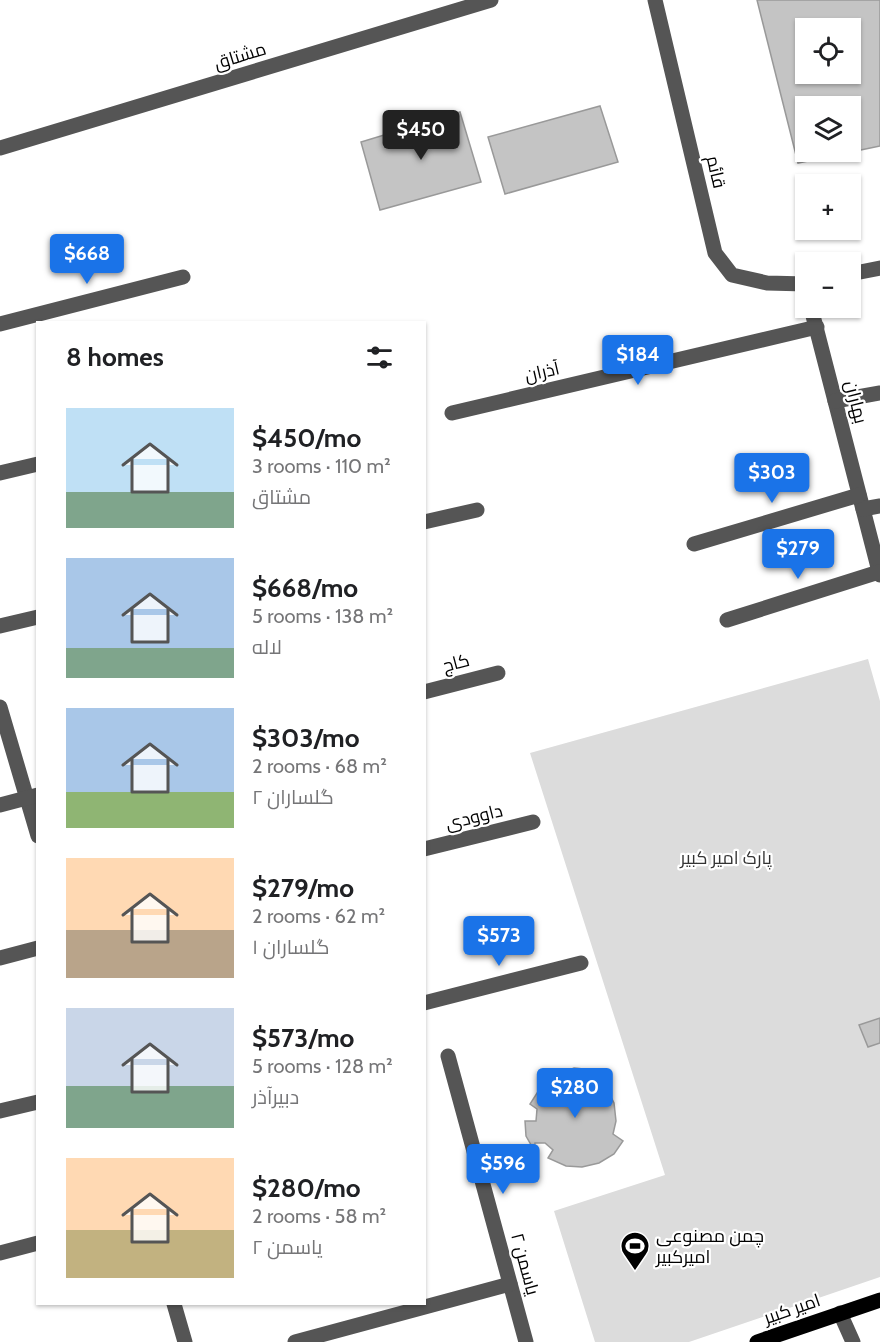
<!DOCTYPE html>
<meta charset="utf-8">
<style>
body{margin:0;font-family:Cabin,Cairo,sans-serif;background:#f2f2f2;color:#202124;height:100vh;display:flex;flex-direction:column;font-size:22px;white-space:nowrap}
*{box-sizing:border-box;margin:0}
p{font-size:20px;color:#757577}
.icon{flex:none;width:33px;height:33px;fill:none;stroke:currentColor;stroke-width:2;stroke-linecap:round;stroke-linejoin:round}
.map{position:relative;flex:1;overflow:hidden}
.drawer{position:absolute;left:36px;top:321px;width:390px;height:984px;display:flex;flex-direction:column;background:#fff;border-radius:0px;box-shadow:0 2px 4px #0004}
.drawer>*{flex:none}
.controls{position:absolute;left:795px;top:18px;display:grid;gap:12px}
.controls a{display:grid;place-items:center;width:66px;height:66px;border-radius:0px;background:#fff;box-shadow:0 2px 4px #0004;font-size:30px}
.price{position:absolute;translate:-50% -51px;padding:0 14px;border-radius:6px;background:#1a73e8;color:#fff;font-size:20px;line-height:39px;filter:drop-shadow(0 2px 3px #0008)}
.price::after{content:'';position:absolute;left:50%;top:36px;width:18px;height:14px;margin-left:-9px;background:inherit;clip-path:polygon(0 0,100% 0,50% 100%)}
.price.on{background:#222;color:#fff}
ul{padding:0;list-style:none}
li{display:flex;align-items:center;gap:18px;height:150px;padding:0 30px}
li span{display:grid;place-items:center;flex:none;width:168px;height:120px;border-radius:0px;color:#555}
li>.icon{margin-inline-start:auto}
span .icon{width:72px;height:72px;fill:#fffc;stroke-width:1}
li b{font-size:26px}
h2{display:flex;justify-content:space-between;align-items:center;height:72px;padding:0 30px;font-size:26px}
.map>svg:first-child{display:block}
</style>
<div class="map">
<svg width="880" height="1342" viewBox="0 0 880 1342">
<rect width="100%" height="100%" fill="#fff"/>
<!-- green -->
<polygon fill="#dcdcdc" points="868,659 880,701 880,1277 689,1342 595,1342 554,1211 665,1175 530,753"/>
<!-- building -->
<g fill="#c4c4c4" stroke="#999" stroke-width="1.5" fill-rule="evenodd">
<path d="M757 0H880V146L798 163ZM806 28H850V74H806ZM806 106H850V152H806Z"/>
<polygon points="600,106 618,162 505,194 488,137"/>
<polygon points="460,112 481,182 380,210 361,142"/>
<polygon points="880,1018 880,1043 868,1047 859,1025"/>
<polygon points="574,1068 593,1070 602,1075 597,1086 610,1095 614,1103 616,1121 613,1134 623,1141 614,1154 599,1163 582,1167 566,1166 548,1158 553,1150 545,1143 535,1143 534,1150 526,1136 525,1121 536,1121 537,1109 530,1104 546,1079"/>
</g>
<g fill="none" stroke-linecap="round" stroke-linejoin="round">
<!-- minor -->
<g stroke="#555" stroke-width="15">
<polyline points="655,0 715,253 732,275 767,283 806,284"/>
<polyline points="0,148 491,0"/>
<polyline points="850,274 880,268"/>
<polyline points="811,308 880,575"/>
<polyline points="0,324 183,277"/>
<polyline points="835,401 880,393"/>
<polyline points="452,413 817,327"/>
<polyline points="0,473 38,464"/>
<polyline points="863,509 880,506"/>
<polyline points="424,522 477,510"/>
<polyline points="694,544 859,495"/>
<polyline points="727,620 879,572"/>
<polyline points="0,626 38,617"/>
<polyline points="424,692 498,673"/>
<polyline points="0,707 38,836"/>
<polyline points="0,805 38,795"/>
<polyline points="424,849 533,822"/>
<polyline points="0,958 38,948"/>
<polyline points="424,1003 581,963"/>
<polyline points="448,1056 526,1342"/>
<polyline points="0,1111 38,1102"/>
<polyline points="0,1253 38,1243"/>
<polyline points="174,1304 185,1342"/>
<polyline points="840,1313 853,1342"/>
<polyline points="295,1342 510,1284"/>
</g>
<!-- major -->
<polyline stroke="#000" stroke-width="15" points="757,1342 880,1300"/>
</g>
<!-- icons -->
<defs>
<g id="stadium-pin" transform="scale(1.5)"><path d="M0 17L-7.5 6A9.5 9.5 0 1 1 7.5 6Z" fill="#000" stroke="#fff"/><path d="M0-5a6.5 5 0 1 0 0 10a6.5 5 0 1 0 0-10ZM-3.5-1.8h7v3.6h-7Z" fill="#fff"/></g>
</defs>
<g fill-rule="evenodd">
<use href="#stadium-pin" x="635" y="1246"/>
</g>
<g text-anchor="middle" stroke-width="4.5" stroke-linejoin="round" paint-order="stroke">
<!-- street labels -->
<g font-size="18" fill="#000" stroke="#fff">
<text transform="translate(240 56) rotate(-17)" y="6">مشتاق</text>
<text transform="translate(716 172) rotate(77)" y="6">قائم</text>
<text transform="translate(542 372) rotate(-13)" y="6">آذران</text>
<text transform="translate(856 402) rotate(76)" y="6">بهاران</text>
<text transform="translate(456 663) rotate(-15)" y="6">کاج</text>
<text transform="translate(474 817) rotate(-14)" y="6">داوودی</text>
<text transform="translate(525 1264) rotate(75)" y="6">یاسمن ۲</text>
<text transform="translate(792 1309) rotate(-19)" y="6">امیر کبیر</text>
</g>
<!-- park labels -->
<g font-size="18" fill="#333" stroke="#fff">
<text x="726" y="864">پارک امیر کبیر</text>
</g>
<!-- poi labels -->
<g font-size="18" fill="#000" stroke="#fff" text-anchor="start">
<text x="656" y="1242">چمن مصنوعی<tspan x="656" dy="21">امیرکبیر</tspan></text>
</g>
</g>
</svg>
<div class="controls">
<a><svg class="icon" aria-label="locate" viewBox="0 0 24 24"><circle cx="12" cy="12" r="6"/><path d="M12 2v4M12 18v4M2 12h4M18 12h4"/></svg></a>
<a><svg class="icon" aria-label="layers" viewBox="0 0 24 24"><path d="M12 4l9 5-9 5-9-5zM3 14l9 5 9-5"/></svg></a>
<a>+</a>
<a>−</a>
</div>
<b class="price on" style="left:421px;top:161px">$450</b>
<b class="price" style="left:87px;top:285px">$668</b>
<b class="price" style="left:638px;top:386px">$184</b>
<b class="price" style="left:772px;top:504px">$303</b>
<b class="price" style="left:798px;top:580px">$279</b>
<b class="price" style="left:499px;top:967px">$573</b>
<b class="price" style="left:575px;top:1119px">$280</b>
<b class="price" style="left:503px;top:1195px">$596</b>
<section class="drawer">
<h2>8 homes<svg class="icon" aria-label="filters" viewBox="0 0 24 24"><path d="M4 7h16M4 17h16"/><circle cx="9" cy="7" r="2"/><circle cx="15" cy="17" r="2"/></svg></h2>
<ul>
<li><span style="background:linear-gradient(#bfe0f5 70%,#7fa58c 0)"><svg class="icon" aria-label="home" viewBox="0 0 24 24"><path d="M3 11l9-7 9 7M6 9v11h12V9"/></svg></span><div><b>$450/mo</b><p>3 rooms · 110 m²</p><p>مشتاق</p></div></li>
<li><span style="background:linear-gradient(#a9c7e8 75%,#7fa58c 0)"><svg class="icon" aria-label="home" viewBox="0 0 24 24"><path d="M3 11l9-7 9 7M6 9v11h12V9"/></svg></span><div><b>$668/mo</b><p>5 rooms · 138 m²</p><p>لاله</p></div></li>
<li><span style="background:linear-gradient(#a9c7e8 70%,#8fb573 0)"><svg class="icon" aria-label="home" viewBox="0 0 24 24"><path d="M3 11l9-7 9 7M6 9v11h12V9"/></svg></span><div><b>$303/mo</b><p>2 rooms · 68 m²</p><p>گلساران ۲</p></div></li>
<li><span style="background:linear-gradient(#ffd9b3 60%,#b9a48a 0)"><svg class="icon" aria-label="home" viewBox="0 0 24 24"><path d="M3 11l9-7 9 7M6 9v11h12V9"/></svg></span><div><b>$279/mo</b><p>2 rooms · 62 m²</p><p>گلساران ۱</p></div></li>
<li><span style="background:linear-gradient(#c9d6e8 65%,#7fa58c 0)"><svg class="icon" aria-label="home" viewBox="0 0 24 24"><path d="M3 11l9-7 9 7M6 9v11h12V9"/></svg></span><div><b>$573/mo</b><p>5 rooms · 128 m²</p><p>دبیرآذر</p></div></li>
<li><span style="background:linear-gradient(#ffd9b3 60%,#c2b280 0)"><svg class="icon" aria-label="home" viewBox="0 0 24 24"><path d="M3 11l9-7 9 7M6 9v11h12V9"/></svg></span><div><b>$280/mo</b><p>2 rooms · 58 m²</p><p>یاسمن ۲</p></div></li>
</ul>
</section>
</div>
